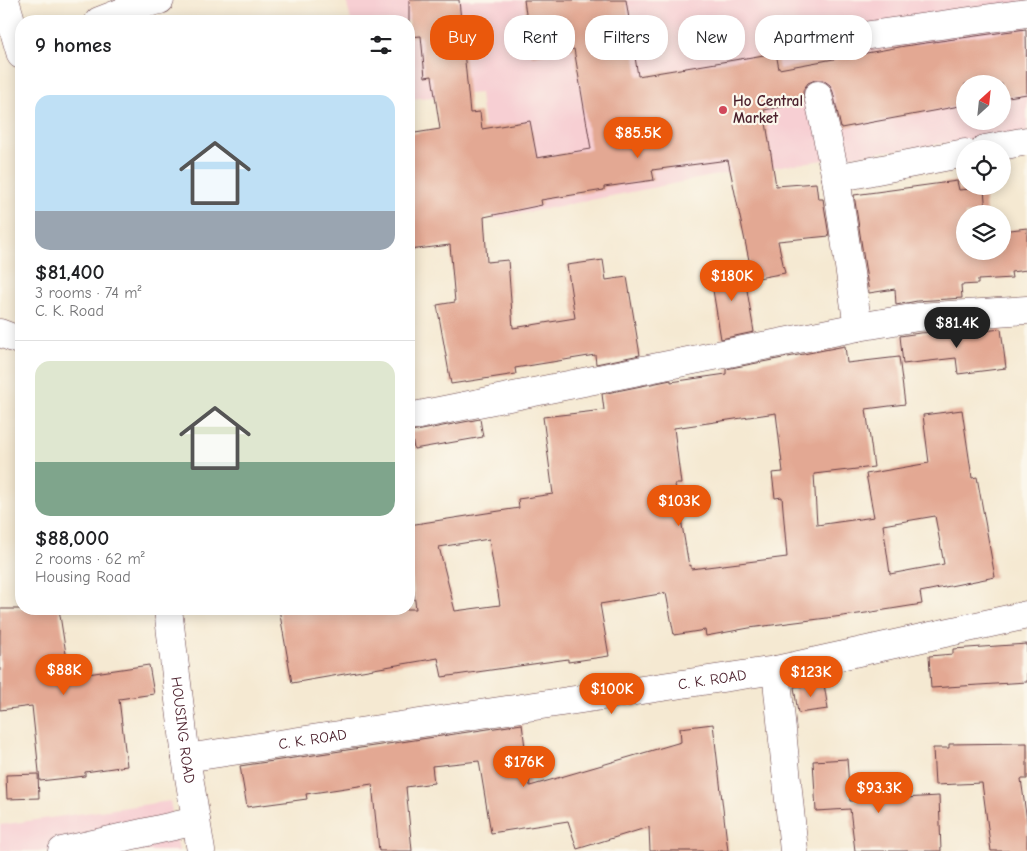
<!DOCTYPE html>
<meta charset="utf-8">
<style>
body{margin:0;font-family:"Comic Neue",sans-serif;background:#f6f6f6;color:#202124;height:100vh;display:flex;flex-direction:column;font-size:19px;white-space:nowrap}
*{box-sizing:border-box;margin:0}
p{font-size:16px;color:#757577}
.icon{flex:none;width:28px;height:28px;fill:none;stroke:currentColor;stroke-width:2;stroke-linecap:round;stroke-linejoin:round}
.map{position:relative;flex:1;overflow:hidden}
.details{position:absolute;left:15px;top:15px;width:400px;height:600px;display:flex;flex-direction:column;background:#fff;border-radius:20px;box-shadow:0 2px 12px #0003}
.details>*{flex:none}
.banner{position:absolute;left:430px;top:15px;width:475px;height:45px;display:flex;gap:10px}
.needle{width:32px;rotate:27deg}
.fabs{position:absolute;left:956px;top:75px;display:grid;gap:10px}
.fabs a{display:grid;place-items:center;width:55px;height:55px;border-radius:50%;background:#fff;box-shadow:0 2px 12px #0003;font-size:25px}
.price{position:absolute;translate:-50% -42px;padding:0 11px;border-radius:18px;background:#ea580c;color:#fff;font-size:16px;line-height:32px;filter:drop-shadow(0 1px 2px #0008)}
.price::after{content:'';position:absolute;left:50%;top:30px;width:15px;height:11px;margin-left:-8px;background:inherit;clip-path:polygon(0 0,100% 0,50% 100%)}
.price.current{background:#222;color:#fff}
ul{padding:0;list-style:none}
li{display:grid;align-content:center;gap:10px;height:265px;padding:0 20px}
li+li{border-top:1px solid #e0e0e0}
li span{display:grid;place-items:center;height:155px;border-radius:15px;color:#555}
li>.icon{margin-inline-start:auto}
span .icon{width:90px;height:90px;fill:#fffc;stroke-width:1}
li b{font-size:21px}
h2{display:flex;justify-content:space-between;align-items:center;height:60px;padding:0 20px;font-size:21px}
.pill{padding:0 18px;border-radius:20px;background:#fff;box-shadow:0 2px 12px #0003;font-size:18px;line-height:45px}
.pill.current{background:#ea580c;color:#fff}
.map>svg:first-child{display:block}
</style>
<div class="map">
<svg width="1027" height="851" viewBox="0 0 1027 851">
<rect width="100%" height="100%" fill="#fbf7ec"/>
<filter id="ink" filterUnits="userSpaceOnUse"><feTurbulence type="fractalNoise" baseFrequency=".02" numOctaves="2"/><feDisplacementMap in="SourceGraphic" scale="10" xChannelSelector="R" yChannelSelector="G"/><feConvolveMatrix kernelMatrix="1 2 1 2 8 2 1 2 1" color-interpolation-filters="sRGB"/></filter>
<filter id="wash" filterUnits="userSpaceOnUse"><feTurbulence type="fractalNoise" baseFrequency=".0096" numOctaves="4" result="noise"/><feDisplacementMap in="SourceGraphic" scale="20" xChannelSelector="R" yChannelSelector="G"/><feGaussianBlur stdDeviation="1.12" result="paint"/><feColorMatrix in="noise" values="0 0 0 0 0 0 0 0 0 0 0 0 0 0 0 0 0 1.4 0 .05"/><feComposite in="paint" operator="in"/></filter>
<g filter="url(#wash)">
<rect width="100%" height="100%" fill="#f5e9d2"/>
<!-- built -->
<g fill="#f7cfd3" fill-rule="evenodd">
<path d="M346 0H1027V132L723 174 494 219 480 93 409 99V21H351ZM965 84H1002V121H965Z"/>
<polygon points="170,801 179,851 0,851 0,825"/>
</g>
<g id="blocks">
<!-- building -->
<g fill="#e3a893" fill-rule="evenodd">
<polygon points="409,0 459,0 470,113 480,112 482,129 530,121 537,158 591,149 574,49 532,56 524,0 626,0 638,76 776,53 779,69 905,46 1026,29 1027,94 1002,98 1002,84 965,84 965,105 841,128 833,92 830,85 823,80 815,80 808,83 803,90 804,103 764,110 776,186 816,183 818,199 823,199 829,236 778,241 785,273 753,279 728,160 652,170 654,180 604,187 604,190 541,200 542,205 484,217 487,262 508,260 513,328 575,318 567,265 603,260 606,280 627,277 640,355 596,364 595,355 515,368 516,374 451,384 437,305 455,302 450,245 409,250 409,134 440,129 432,76 425,77 421,36 409,37"/>
<polygon points="957,181 959,190 984,188 986,214 965,214 965,251 1002,251 1002,231 1027,228 1027,270 1011,272 1012,278 978,280 978,284 961,285 962,298 917,301 896,305 895,289 869,293 854,195"/>
<polygon points="743,266 754,332 721,339 710,272"/>
<polygon points="1001,329 1006,368 958,374 956,358 903,364 900,336 920,333 966,330 966,333"/>
<path d="M845 346 847 363 899 357 905 404 866 409 874 467 814 474 817 525 874 517 866 474 929 463 923 415 962 410 972 478 977 477 995 577 920 592 922 604 866 613 749 628 706 636 705 630 674 635 666 593 600 604 609 656 568 662V659L442 677 438 658 292 683 279 609H416L409 556V525L519 508 518 499 553 494 543 417 604 410 602 394 671 380V382L726 374V369ZM776 413 783 472 772 473 775 498 782 497 787 557 691 569V565L689 566 675 484H681L674 428ZM935 516 944 564 890 574 883 525ZM489 539 500 605 455 611 439 547Z"/>
<polygon points="480,419 483,437 414,449 411,432"/>
<polygon points="0,609 59,609 69,673 81,672 81,675 149,665 154,694 119,699 127,766 85,772 85,776 40,781 32,706 0,710"/>
<polygon points="1027,644 1027,682 931,688 929,656 953,654 953,649"/>
<polygon points="824,684 828,709 798,713 794,687"/>
<polygon points="522,724 530,786 681,742 680,728 713,724 728,851 650,851 649,827 577,849 568,821 491,833 479,761 432,766 434,783 406,787 412,851 379,851 372,784 306,794 307,799 247,807 240,766"/>
<polygon points="1027,743 1027,779 1021,779 1027,821 1027,851 991,851 982,783 935,785 933,748 949,748 949,744"/>
<polygon points="847,759 850,801 939,796 941,851 855,851 850,809 816,811 813,761"/>
<polygon points="38,774 39,798 7,799 6,775"/>
</g>
</g>
</g>
<g filter="url(#ink)">
<use href="#blocks" fill-opacity="0" stroke="#643d44" stroke-width="1"/>
<g fill="none" stroke-linecap="round" stroke-linejoin="round">
<!-- minor casing -->
<g stroke="#643d44" stroke-width="29">
<g id="minor">
<polyline points="5,0 21,55"/>
<polyline points="99,21 143,4 160,0"/>
<polyline points="827,41 1027,13"/>
<polyline points="818,95 836,178 858,327 918,317 1027,310"/>
<polyline points="985,149 1027,141"/>
<polyline points="836,178 965,153"/>
<polyline points="0,333 21,341"/>
<polyline points="409,417 858,327"/>
<path id="s1" d="M168 609 186 758 201 851"/>
<polyline points="776,670 794,851"/>
<path id="s2" d="M186 758 776 670 1027 615"/>
<polyline points="62,851 196,821"/>
</g>
</g>
<!-- minor -->
<use href="#minor" stroke="#fff" stroke-width="28"/>
</g>
</g>
<!-- markers -->
<circle fill="#d1495b" stroke="#fbf7ec" stroke-width="2" cx="723" cy="110" r="5"/>
<g text-anchor="middle" stroke-width="4.5" stroke-linejoin="round" paint-order="stroke">
<!-- poi labels -->
<g font-size="15" font-weight="bold" fill="#4a1f2b" stroke="#fbf7ec" text-anchor="start">
<text x="733" y="106">Ho Central<tspan x="733" dy="17">Market</tspan></text>
</g>
<!-- street labels -->
<g font-size="15" fill="#4a1f2b" stroke="#fbf7ec">
<text dy="5" stroke="none"><textPath href="#s2" startOffset="532">C. K. ROAD</textPath></text>
<text dy="5" stroke="none"><textPath href="#s1" startOffset="122">HOUSING ROAD</textPath></text>
<text dy="5" stroke="none"><textPath href="#s2" startOffset="128">C. K. ROAD</textPath></text>
</g>
</g>
</svg>
<div class="fabs">
<a><svg class="needle" viewBox="-14 -14 28 28"><path d="M0-13l5 13h-10z" fill="#e53935"/><path d="M0 13l5-13h-10z" fill="#757577"/></svg></a>
<a><svg class="icon" aria-label="locate" viewBox="0 0 24 24"><circle cx="12" cy="12" r="6"/><path d="M12 2v4M12 18v4M2 12h4M18 12h4"/></svg></a>
<a><svg class="icon" aria-label="layers" viewBox="0 0 24 24"><path d="M12 4l9 5-9 5-9-5zM3 14l9 5 9-5"/></svg></a>
</div>
<b class="price" style="left:638px;top:159px">$85.5K</b>
<b class="price" style="left:732px;top:302px">$180K</b>
<b class="price current" style="left:957px;top:349px">$81.4K</b>
<b class="price" style="left:679px;top:527px">$103K</b>
<b class="price" style="left:64px;top:696px">$88K</b>
<b class="price" style="left:811px;top:698px">$123K</b>
<b class="price" style="left:612px;top:715px">$100K</b>
<b class="price" style="left:524px;top:788px">$176K</b>
<b class="price" style="left:879px;top:814px">$93.3K</b>
<div class="banner">
<a class="pill current">Buy</a>
<a class="pill">Rent</a>
<a class="pill">Filters</a>
<a class="pill">New</a>
<a class="pill">Apartment</a>
</div>
<section class="details">
<h2>9 homes<svg class="icon" aria-label="filters" viewBox="0 0 24 24"><path d="M4 7h16M4 17h16"/><circle cx="9" cy="7" r="2"/><circle cx="15" cy="17" r="2"/></svg></h2>
<ul>
<li><span style="background:linear-gradient(#bfe0f5 75%,#9aa5b1 0)"><svg class="icon" aria-label="home" viewBox="0 0 24 24"><path d="M3 11l9-7 9 7M6 9v11h12V9"/></svg></span><div><b>$81,400</b><p>3 rooms · 74 m²</p><p>C. K. Road</p></div></li>
<li><span style="background:linear-gradient(#dfe7d0 65%,#7fa58c 0)"><svg class="icon" aria-label="home" viewBox="0 0 24 24"><path d="M3 11l9-7 9 7M6 9v11h12V9"/></svg></span><div><b>$88,000</b><p>2 rooms · 62 m²</p><p>Housing Road</p></div></li>
</ul>
</section>
</div>
